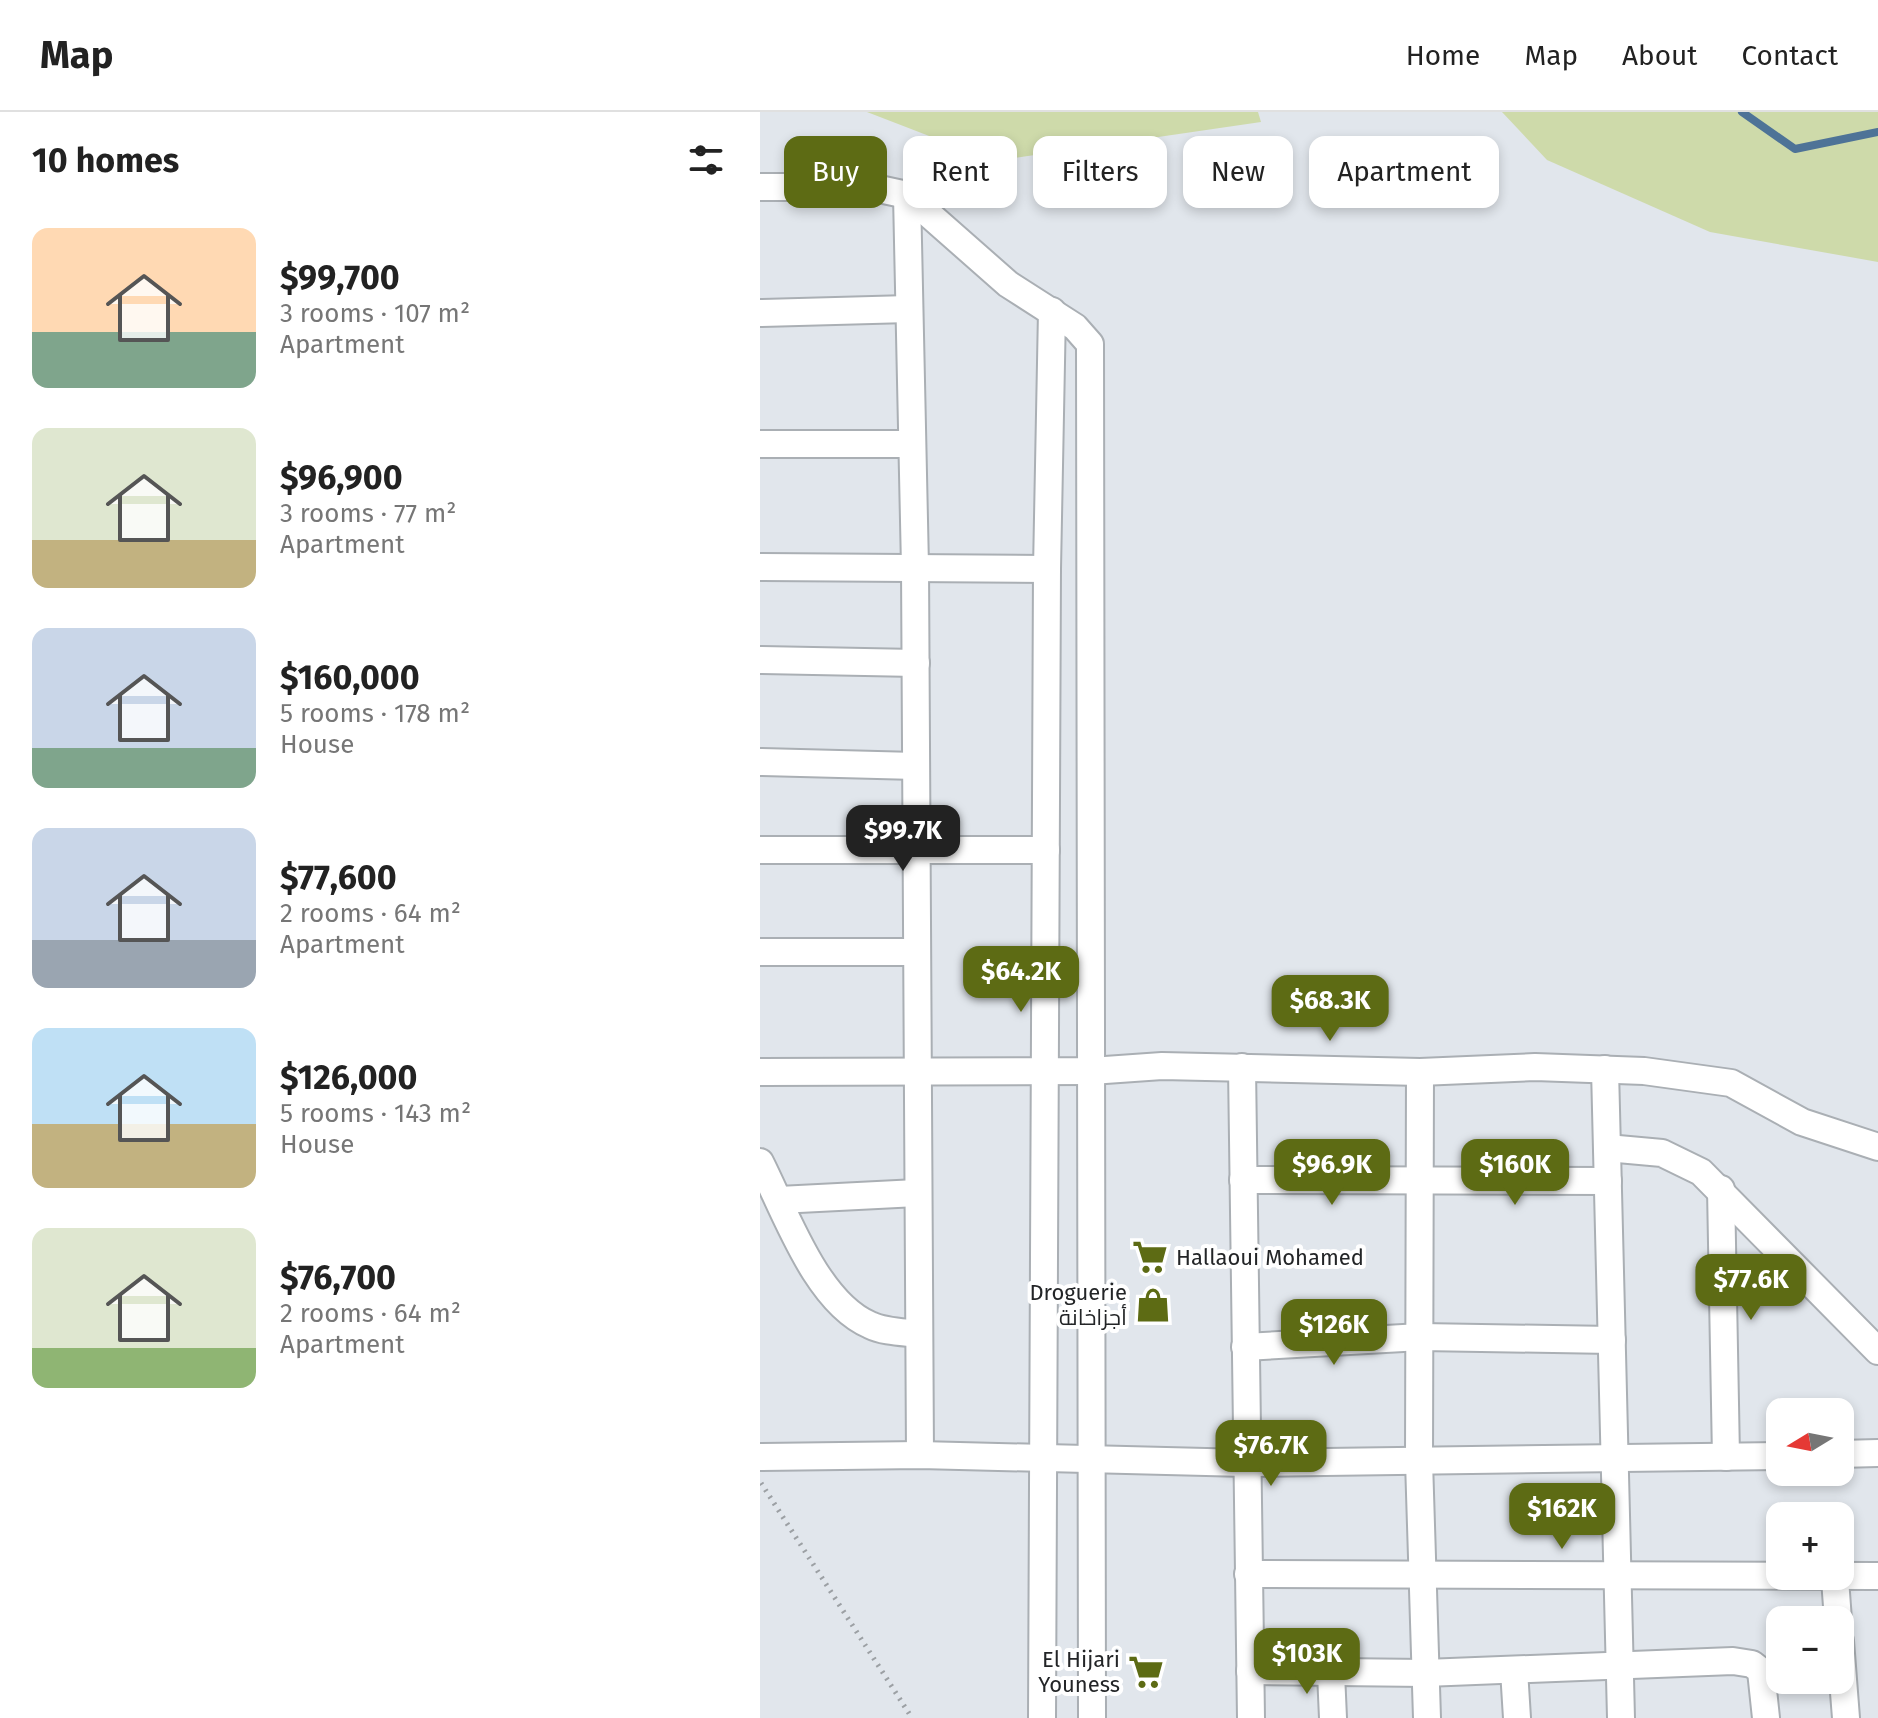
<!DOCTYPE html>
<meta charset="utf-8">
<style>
body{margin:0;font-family:"Fira Sans",Cairo,sans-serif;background:#f6f6f6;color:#222;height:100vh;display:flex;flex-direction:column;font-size:30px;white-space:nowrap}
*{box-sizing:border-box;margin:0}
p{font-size:26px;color:#767676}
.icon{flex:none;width:44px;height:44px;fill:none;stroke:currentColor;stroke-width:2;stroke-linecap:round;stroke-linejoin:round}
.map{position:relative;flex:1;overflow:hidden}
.panel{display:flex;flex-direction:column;background:#fff;width:760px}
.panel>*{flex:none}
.top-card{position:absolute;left:24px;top:24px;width:760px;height:72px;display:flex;gap:16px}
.needle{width:52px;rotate:260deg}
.fabs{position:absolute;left:1006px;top:1286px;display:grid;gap:16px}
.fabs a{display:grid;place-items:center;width:88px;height:88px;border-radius:16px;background:#fff;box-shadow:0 4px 12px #0003;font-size:40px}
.price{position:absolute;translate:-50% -68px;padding:0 18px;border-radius:16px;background:#5d6b14;color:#fff;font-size:26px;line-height:52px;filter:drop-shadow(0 2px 4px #0008)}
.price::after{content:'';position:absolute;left:50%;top:48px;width:24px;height:18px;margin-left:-12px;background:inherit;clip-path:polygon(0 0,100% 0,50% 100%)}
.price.current{background:#222;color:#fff}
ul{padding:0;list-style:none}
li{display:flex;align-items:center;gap:24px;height:200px;padding:0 32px}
li span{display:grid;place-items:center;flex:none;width:224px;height:160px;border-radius:16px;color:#555}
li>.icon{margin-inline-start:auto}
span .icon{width:96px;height:96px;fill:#fffc;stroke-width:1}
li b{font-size:34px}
h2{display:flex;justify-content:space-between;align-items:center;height:96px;padding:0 32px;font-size:34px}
.chip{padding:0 28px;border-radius:16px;background:#fff;box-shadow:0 4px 12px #0003;font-size:28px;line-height:72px}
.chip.current{background:#5d6b14;color:#fff}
header{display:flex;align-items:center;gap:48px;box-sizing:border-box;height:112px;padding:0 40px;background:#fff;border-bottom:2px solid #e0e0e0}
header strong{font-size:38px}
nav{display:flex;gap:44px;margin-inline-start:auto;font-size:28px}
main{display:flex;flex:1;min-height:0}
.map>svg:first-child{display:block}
</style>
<header>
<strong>Map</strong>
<nav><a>Home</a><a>Map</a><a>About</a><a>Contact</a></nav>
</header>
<main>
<section class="panel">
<h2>10 homes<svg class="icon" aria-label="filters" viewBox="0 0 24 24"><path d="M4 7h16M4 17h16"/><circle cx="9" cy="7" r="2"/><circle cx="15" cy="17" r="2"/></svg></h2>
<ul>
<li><span style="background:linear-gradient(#ffd9b3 65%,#7fa58c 0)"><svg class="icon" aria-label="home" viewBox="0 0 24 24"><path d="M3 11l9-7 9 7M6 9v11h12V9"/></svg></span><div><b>$99,700</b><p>3 rooms · 107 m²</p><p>Apartment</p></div></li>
<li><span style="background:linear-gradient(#dfe7d0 70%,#c2b280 0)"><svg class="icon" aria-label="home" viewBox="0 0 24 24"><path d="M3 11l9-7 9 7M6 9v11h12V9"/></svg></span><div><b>$96,900</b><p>3 rooms · 77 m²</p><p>Apartment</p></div></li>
<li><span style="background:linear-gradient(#c9d6e8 75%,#7fa58c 0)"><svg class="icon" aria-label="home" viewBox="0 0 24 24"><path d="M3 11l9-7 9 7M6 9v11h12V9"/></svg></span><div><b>$160,000</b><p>5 rooms · 178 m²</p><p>House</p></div></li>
<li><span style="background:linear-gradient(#c9d6e8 70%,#9aa5b1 0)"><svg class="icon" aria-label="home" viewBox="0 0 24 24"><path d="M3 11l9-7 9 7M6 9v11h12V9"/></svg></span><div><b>$77,600</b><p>2 rooms · 64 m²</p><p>Apartment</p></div></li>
<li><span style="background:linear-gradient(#bfe0f5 60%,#c2b280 0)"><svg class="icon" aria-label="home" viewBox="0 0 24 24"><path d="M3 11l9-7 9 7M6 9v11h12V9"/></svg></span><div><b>$126,000</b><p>5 rooms · 143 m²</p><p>House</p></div></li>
<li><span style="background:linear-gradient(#dfe7d0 75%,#8fb573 0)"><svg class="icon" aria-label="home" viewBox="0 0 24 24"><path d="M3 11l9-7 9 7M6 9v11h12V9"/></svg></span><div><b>$76,700</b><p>2 rooms · 64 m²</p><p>Apartment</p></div></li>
</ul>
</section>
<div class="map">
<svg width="1118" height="1606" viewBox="0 0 1118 1606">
<rect width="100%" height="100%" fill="#e1e6ec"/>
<!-- green -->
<g fill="#cedaaa">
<polygon points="107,0 498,0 501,10 234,49"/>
<polygon points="742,0 1118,0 1118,150 950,120 787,48"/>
</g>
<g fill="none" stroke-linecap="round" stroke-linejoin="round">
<!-- stream -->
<polyline stroke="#4e7397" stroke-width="8" points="982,0 1035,37 1118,20"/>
<!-- minor casing -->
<g stroke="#aaafb4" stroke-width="30">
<g id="minor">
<polyline points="0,75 110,75 147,83 248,172 315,215 330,232 332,1606"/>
<polyline points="147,83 155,455 160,1343"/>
<polyline points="0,201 149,197"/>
<polyline points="0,332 151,332"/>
<polyline points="0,455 287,457"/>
<polyline points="0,548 156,551"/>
<polyline points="0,650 156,654"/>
<polyline points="0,738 286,738"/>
<polyline points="0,840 156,840"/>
<polyline points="482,955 491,1606"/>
<polyline points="845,957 861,1606"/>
<polyline points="0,960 331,959 402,954 660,960 775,955 884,959 971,971 1042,1010 1118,1035"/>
<polyline points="660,960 659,1349 667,1606"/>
<polyline points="847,1036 902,1041 941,1060 1118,1239"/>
<path d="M0 1050C25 1099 56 1190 110 1213 124 1220 143 1220 159 1222"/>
<polyline points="483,1068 848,1069"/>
<polyline points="961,1077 966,1345"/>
<polyline points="19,1088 157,1081"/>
<polyline points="485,1235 661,1225 852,1228"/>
<polyline points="1080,1342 1118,1341"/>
<polyline points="0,1345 160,1343 486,1351 1020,1344"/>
<polyline points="488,1462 1118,1464"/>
<polyline points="1075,1467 1078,1508"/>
<polyline points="1080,1529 1086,1606"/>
<polyline points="754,1558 757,1606"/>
<polyline points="490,1559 665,1561 973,1549 992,1552 1001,1559 1006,1606"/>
<polyline points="571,1561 573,1606"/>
<polyline points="282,1606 287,457 292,199"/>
</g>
</g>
<!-- path -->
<polyline stroke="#9ca0a4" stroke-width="5" stroke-dasharray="2 6" stroke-linecap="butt" points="1,1371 152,1606"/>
<!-- minor -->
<use href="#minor" stroke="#fff" stroke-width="26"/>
</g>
<!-- icons -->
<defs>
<g id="supermarket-bare" transform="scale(2.76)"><path d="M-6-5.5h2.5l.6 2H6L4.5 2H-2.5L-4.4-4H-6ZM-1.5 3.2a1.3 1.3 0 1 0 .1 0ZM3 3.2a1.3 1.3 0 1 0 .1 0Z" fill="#5d6b14" stroke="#fff" stroke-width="2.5" paint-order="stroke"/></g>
<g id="shop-bare" transform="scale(2.76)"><path d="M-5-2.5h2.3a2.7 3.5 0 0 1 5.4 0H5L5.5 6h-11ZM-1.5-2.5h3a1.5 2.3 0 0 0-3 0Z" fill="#5d6b14" stroke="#fff" stroke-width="2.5" paint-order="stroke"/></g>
</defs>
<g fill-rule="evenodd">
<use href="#supermarket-bare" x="390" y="1145"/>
<use href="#shop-bare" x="393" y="1193"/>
<use href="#supermarket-bare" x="386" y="1560"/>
</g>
<g text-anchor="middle" stroke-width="8" stroke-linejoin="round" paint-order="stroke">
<!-- poi labels -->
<g font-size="22" fill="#232527" stroke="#fff" text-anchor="end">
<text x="416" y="1153" text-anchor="start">Hallaoui Mohamed</text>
<text x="367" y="1188">Droguerie<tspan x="367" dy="25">أجزاخانة</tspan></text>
<text x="360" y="1555">El Hijari<tspan x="360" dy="25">Youness</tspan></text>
</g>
</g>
</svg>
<div class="fabs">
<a><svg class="needle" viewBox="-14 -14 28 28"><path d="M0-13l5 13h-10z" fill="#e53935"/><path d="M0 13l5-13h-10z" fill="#767676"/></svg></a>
<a>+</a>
<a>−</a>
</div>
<b class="price current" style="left:143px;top:761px">$99.7K</b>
<b class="price" style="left:261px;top:902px">$64.2K</b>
<b class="price" style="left:570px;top:931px">$68.3K</b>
<b class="price" style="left:572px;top:1095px">$96.9K</b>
<b class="price" style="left:755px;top:1095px">$160K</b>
<b class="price" style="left:991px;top:1210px">$77.6K</b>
<b class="price" style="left:574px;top:1255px">$126K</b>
<b class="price" style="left:511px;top:1376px">$76.7K</b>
<b class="price" style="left:802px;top:1439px">$162K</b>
<b class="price" style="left:547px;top:1584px">$103K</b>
<div class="top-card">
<a class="chip current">Buy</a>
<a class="chip">Rent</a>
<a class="chip">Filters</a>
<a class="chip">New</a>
<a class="chip">Apartment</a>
</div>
</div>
</main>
